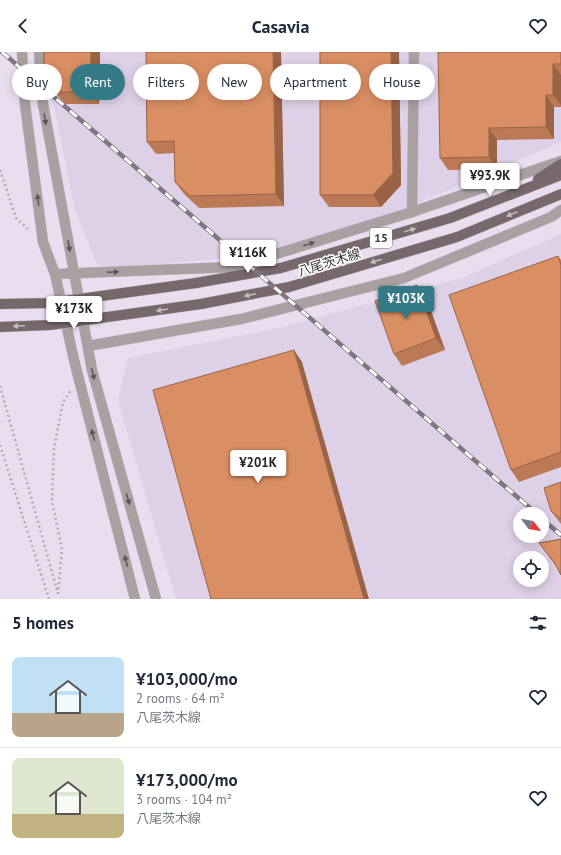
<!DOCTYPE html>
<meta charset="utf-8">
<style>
body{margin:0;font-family:"PT Sans","Noto Sans JP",sans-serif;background:#f6f6f7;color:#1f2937;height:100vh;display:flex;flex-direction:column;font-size:15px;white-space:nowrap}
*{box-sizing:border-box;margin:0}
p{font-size:13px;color:#747a83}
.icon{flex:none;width:22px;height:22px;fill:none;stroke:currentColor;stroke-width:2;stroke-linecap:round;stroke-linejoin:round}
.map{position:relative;height:547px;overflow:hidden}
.panel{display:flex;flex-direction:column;background:#fff;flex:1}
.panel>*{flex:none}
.banner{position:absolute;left:12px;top:12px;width:537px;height:36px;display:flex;gap:8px}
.needle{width:26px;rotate:121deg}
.fabs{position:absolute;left:513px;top:455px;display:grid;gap:8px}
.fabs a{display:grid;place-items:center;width:36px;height:36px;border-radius:50%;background:#fff;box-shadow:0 2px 10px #0003;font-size:20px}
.price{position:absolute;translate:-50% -34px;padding:0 9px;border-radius:4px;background:#fff;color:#222;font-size:13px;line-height:26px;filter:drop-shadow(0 1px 2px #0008)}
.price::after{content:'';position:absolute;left:50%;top:24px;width:12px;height:9px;margin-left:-6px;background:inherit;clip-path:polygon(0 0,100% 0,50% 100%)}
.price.active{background:#347a86;color:#fff}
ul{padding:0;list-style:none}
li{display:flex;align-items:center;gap:12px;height:100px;padding:0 12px}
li+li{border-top:1px solid #e0e1e3}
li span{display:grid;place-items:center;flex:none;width:112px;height:80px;border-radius:8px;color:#555}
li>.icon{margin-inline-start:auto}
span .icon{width:48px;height:48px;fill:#fffc;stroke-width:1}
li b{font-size:17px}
h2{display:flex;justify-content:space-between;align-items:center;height:48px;padding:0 12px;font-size:17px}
.pill{padding:0 14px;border-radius:18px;background:#fff;box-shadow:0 2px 10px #0003;font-size:14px;line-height:36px}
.pill.active{background:#347a86;color:#fff}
header{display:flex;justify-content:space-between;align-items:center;height:52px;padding:0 12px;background:#fff;font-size:18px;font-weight:600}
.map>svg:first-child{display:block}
</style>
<header><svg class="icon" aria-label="back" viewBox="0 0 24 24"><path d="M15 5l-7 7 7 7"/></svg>Casavia<svg class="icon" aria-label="heart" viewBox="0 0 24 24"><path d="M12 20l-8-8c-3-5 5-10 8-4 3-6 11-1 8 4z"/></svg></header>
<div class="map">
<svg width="561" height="547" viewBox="0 0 561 547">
<rect width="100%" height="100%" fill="#e8deef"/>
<!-- built -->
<g fill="#ded0e7" fill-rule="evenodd">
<polygon points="46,0 561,0 561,90 397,160 287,193 209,208 110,216 96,211 74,155 48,24"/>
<path d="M561 182V547H176L118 348 128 306 279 276 462 226ZM520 462H542V484H520ZM520 506H542V528H520Z"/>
</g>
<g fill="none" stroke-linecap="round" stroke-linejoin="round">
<!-- minor casing -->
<g stroke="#c5bdcc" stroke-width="11">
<g id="minor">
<polyline points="22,0 25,52 43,190 55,222 74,308 135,547"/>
<polyline points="39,0 43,52 92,318 156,547"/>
<polyline points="412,160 414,0"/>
<polyline points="55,222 234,215 412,160 561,109"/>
<polyline points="88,294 241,267 404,226 551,165 561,158"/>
</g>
</g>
<!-- major casing -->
<g stroke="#c5bdcc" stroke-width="11">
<g id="major">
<polyline points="538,127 561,112"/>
<polyline points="196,231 281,216 450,166 561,123"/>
<polyline points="201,252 289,235 457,185 561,142"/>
</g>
</g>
<!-- path -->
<g stroke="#b3aab8" stroke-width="2.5" stroke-dasharray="2 3" stroke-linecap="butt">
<polyline points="0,118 16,166 30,179"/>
<polyline points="0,334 57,538"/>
<polyline points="0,393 49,547"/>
<polyline points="58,542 62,497 52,449 54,396 63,350 71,338"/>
</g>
<!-- minor -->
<use href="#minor" stroke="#a9a0a1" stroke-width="10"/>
<!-- major -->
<use href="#major" stroke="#79686b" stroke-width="10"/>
<!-- rail casing -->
<g stroke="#7e7782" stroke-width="4.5">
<g id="rail">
<polyline points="2,0 537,462"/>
<polyline points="542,467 561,483"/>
</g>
</g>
<!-- rail -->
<use href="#rail" stroke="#fff" stroke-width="3" stroke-dasharray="9" stroke-linecap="butt"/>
<!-- major-bridge casing -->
<g stroke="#c5bdcc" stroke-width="11" stroke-linecap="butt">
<g id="major-bridge">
<polyline points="0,252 50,251 196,231"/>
<polyline points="0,275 50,273 201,252"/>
</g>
</g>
<!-- major-bridge -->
<use href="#major-bridge" stroke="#79686b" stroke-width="10"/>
</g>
<!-- wall -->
<g fill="#bb7a55">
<polygon points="100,0 99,52 65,52 53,38 44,26"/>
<polygon points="146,0 281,0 284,154 199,156 184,142 175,130 175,101 156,102 147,90"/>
<polygon points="320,0 399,0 401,133 381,155 329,155 320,143"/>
<polygon points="561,0 561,55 554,55 554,87 497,88 497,117 448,118 440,106"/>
<polygon points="558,204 561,208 561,415 519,430 511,418"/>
<polygon points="426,245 445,298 402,314 394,302"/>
<polygon points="561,430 561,472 551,459"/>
<polygon points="561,487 556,514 539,491"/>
</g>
<!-- shaded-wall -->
<g fill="#996345">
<polygon points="91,0 100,0 99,52 90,40"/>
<polygon points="273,0 281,0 284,154 276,142"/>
<polygon points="391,0 399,0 401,133 381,155 373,143"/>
<polygon points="553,12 561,23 561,53 553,43"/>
<polygon points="546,43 554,55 554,87 546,75"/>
<polygon points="489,76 497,88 497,117 489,105"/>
<polygon points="417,233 426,245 445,298 436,286"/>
<polygon points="294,298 302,310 369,547 364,547"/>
</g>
<!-- building -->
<g fill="#da8e63" stroke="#996345">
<polygon points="44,0 91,0 90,40 57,40 44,26"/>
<polygon points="146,0 273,0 276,142 190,144 175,130 174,89 147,90"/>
<polygon points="320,0 391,0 393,121 373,143 320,143"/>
<polygon points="438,0 561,0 561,12 553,12 553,43 546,43 546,75 489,76 489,105 440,106"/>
<polygon points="558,204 561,213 561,400 511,418 449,243"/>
<polygon points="417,233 436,286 394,302 375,249"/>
<polygon points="294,298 364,547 211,547 153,338"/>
<polygon points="561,430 561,467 551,459 544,436"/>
<polygon points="561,487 561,523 554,510 539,491"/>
</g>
<!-- one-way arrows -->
<defs><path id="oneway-solid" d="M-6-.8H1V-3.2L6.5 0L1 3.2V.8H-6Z"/></defs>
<g fill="#5c565c">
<use href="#oneway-solid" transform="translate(45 67) rotate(80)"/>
<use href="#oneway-solid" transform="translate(38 148) rotate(-98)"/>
<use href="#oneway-solid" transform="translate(309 192) rotate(-17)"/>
<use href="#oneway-solid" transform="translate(69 194) rotate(80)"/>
<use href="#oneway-solid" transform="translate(113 220) rotate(-2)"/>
<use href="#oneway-solid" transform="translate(93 322) rotate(76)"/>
<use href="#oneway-solid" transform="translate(93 383) rotate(-104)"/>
<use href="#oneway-solid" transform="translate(128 447) rotate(74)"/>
<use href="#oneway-solid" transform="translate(126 509) rotate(-104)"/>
</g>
<g fill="#c3bbbc">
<use href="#oneway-solid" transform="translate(512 162) rotate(158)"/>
<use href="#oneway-solid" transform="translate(410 178) rotate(-16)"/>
<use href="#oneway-solid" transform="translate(376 209) rotate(163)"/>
<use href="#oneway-solid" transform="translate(250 243) rotate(169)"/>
<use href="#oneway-solid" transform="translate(162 258) rotate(171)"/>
<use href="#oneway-solid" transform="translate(19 274) rotate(178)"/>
</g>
<g text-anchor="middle" stroke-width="3" stroke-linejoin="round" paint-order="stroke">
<!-- shield labels -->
<rect fill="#fff" stroke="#767378" stroke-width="1" x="370" y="176" width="22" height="20" rx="3"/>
<g font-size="12" font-weight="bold" fill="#3b373e">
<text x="381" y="190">15</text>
</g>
<!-- street labels -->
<g font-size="13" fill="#3b373e" stroke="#fff">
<text transform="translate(329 210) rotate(-17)" y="5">八尾茨木線</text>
</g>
</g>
</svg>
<div class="fabs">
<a><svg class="needle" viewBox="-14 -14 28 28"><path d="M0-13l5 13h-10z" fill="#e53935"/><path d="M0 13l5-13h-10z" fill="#747a83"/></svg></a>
<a><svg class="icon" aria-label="locate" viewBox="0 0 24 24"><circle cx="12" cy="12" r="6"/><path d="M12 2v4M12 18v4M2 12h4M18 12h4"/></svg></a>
</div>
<b class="price" style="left:490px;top:145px">¥93.9K</b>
<b class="price" style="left:248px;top:222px">¥116K</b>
<b class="price active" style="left:406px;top:268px">¥103K</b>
<b class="price" style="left:74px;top:278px">¥173K</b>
<b class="price" style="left:258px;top:432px">¥201K</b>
<div class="banner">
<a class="pill">Buy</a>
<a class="pill active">Rent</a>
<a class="pill">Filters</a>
<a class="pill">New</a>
<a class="pill">Apartment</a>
<a class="pill">House</a>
</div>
</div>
<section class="panel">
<h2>5 homes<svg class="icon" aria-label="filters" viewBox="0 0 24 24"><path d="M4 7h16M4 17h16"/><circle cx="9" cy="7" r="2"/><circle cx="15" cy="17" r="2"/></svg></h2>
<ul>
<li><span style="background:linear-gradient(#bfe0f5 70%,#b9a48a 0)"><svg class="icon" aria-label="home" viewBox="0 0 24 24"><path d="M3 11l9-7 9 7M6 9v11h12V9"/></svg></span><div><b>¥103,000/mo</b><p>2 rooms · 64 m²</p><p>八尾茨木線</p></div><svg class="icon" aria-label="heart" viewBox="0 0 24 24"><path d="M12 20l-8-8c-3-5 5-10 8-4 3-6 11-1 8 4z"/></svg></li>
<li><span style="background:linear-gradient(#dfe7d0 70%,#c2b280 0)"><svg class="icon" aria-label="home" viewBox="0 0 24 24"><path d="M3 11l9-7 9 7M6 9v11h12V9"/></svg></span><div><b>¥173,000/mo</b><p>3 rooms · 104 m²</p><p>八尾茨木線</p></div><svg class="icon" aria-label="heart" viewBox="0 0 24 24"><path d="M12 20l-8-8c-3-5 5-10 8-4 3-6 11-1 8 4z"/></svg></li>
</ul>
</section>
